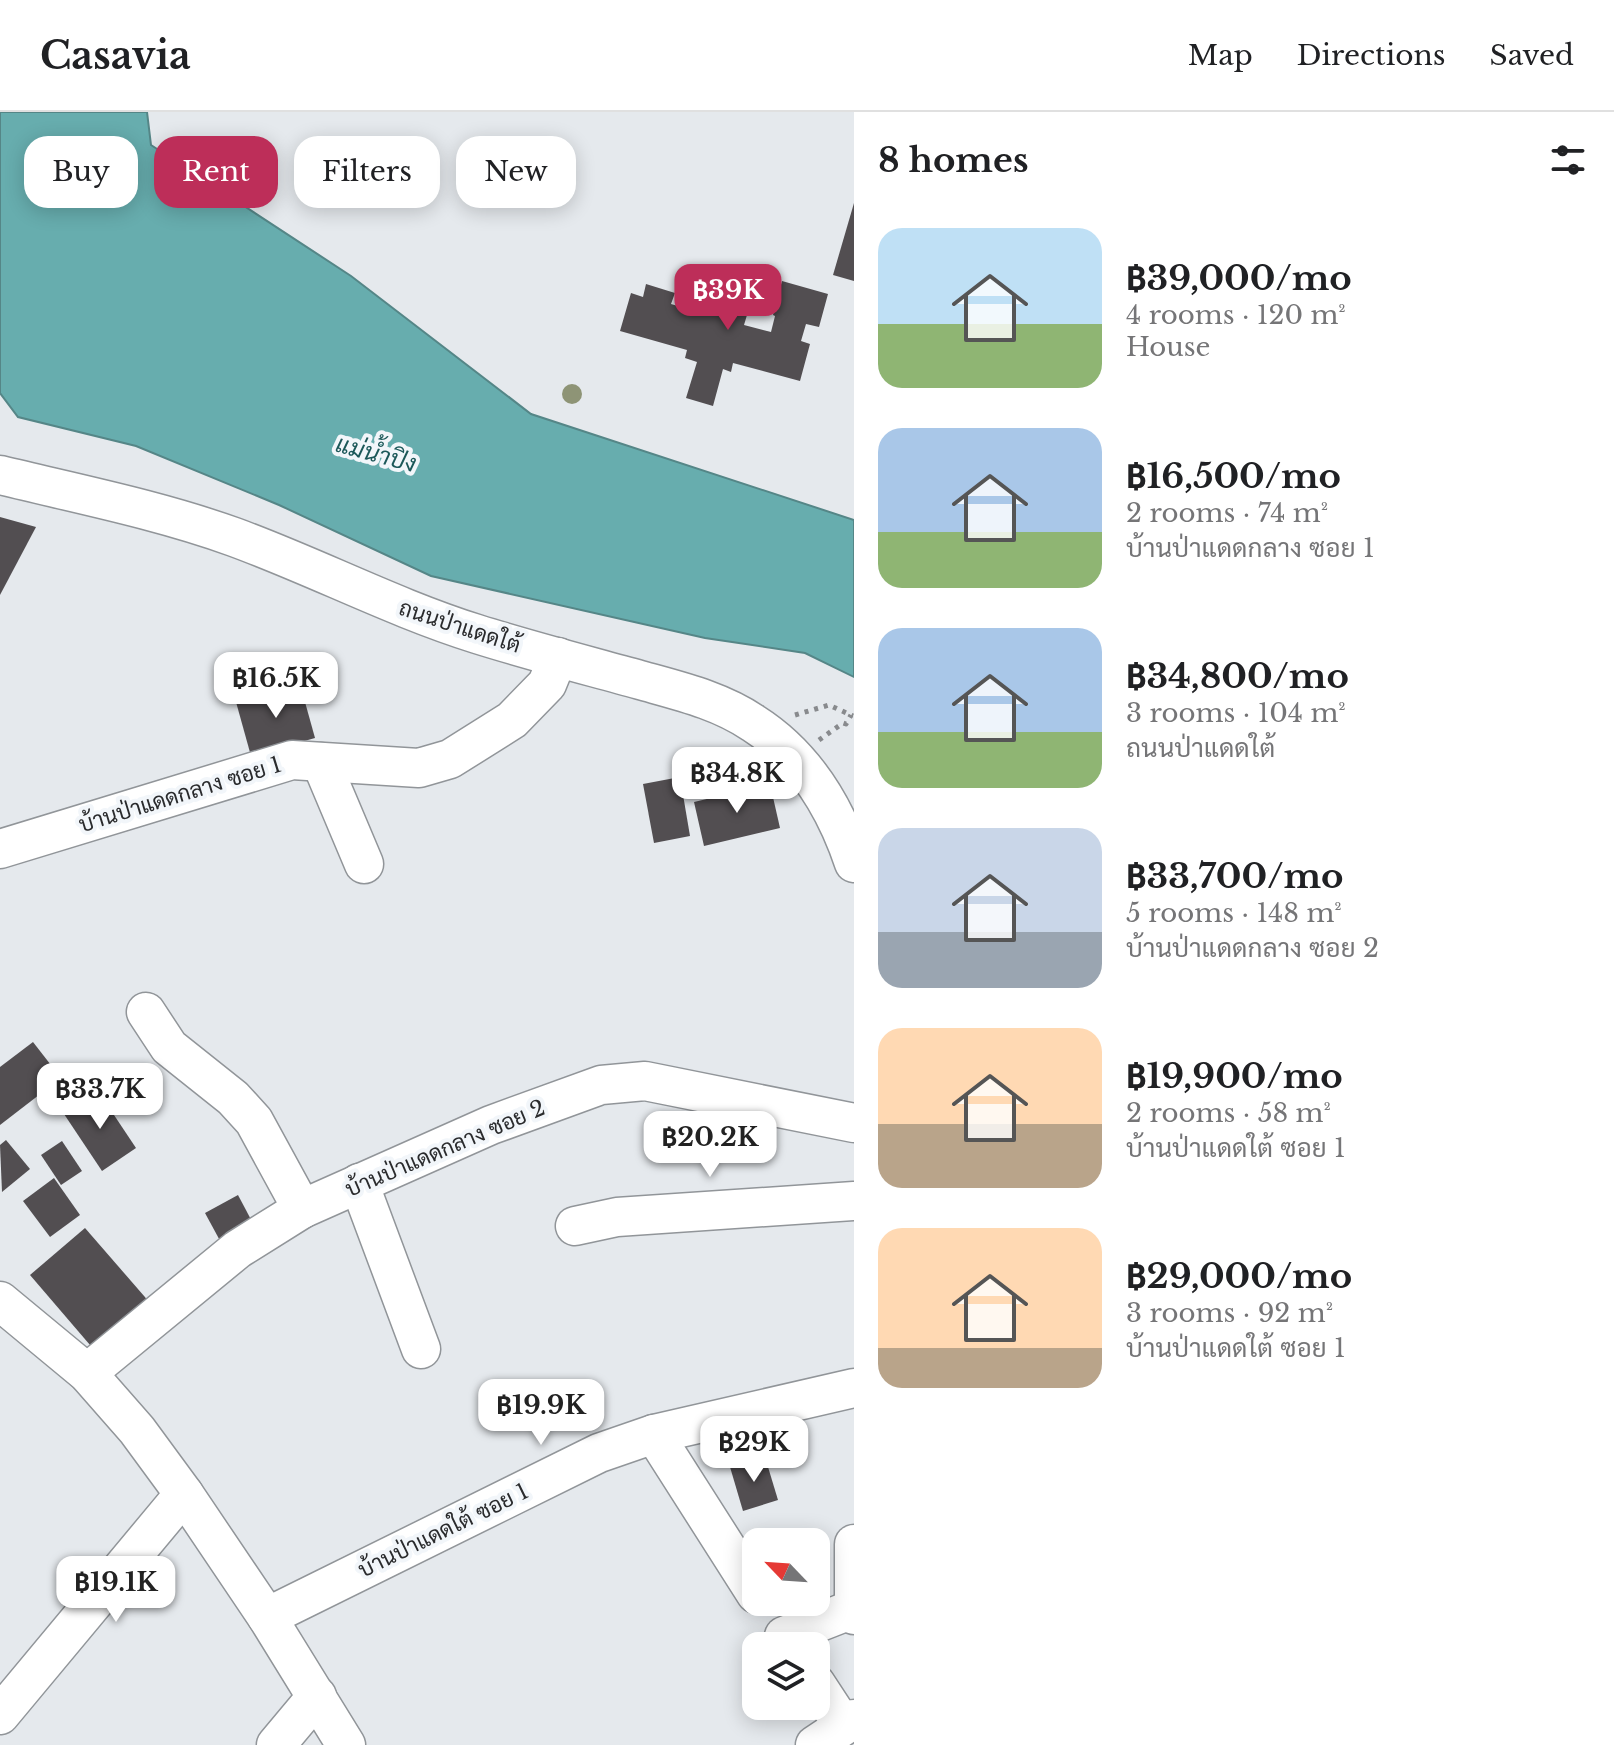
<!DOCTYPE html>
<meta charset="utf-8">
<style>
body{margin:0;font-family:"Libre Baskerville",Sarabun,serif;background:#f2f2f2;color:#202124;height:100vh;display:flex;flex-direction:column;font-size:30px;white-space:nowrap}
*{box-sizing:border-box;margin:0}
p{font-size:26px;color:#757577}
.icon{flex:none;width:44px;height:44px;fill:none;stroke:currentColor;stroke-width:2;stroke-linecap:round;stroke-linejoin:round}
.map{position:relative;flex:1;overflow:hidden}
.side{display:flex;flex-direction:column;background:#fff;width:760px}
.side>*{flex:none}
.banner{position:absolute;left:24px;top:24px;width:710px;height:72px;display:flex;gap:16px}
.needle{width:52px;rotate:295deg}
.buttons{position:absolute;left:742px;top:1416px;display:grid;gap:16px}
.buttons a{display:grid;place-items:center;width:88px;height:88px;border-radius:16px;background:#fff;box-shadow:0 4px 20px #0003;font-size:40px}
.price{position:absolute;translate:-50% -68px;padding:0 18px;border-radius:16px;background:#fff;color:#222;font-size:26px;line-height:52px;filter:drop-shadow(0 2px 4px #0008)}
.price::after{content:'';position:absolute;left:50%;top:48px;width:24px;height:18px;margin-left:-12px;background:inherit;clip-path:polygon(0 0,100% 0,50% 100%)}
.price.current{background:#bd2e59;color:#fff}
ul{padding:0;list-style:none}
li{display:flex;align-items:center;gap:24px;height:200px;padding:0 24px}
li span{display:grid;place-items:center;flex:none;width:224px;height:160px;border-radius:24px;color:#555}
li>.icon{margin-inline-start:auto}
span .icon{width:96px;height:96px;fill:#fffc;stroke-width:1}
li b{font-size:34px}
h2{display:flex;justify-content:space-between;align-items:center;height:96px;padding:0 24px;font-size:34px}
.pill{padding:0 28px;border-radius:24px;background:#fff;box-shadow:0 4px 20px #0003;font-size:28px;line-height:72px}
.pill.current{background:#bd2e59;color:#fff}
header{display:flex;align-items:center;gap:48px;box-sizing:border-box;height:112px;padding:0 40px;background:#fff;border-bottom:2px solid #e0e0e0}
header strong{font-size:38px}
nav{display:flex;gap:44px;margin-inline-start:auto;font-size:28px}
main{display:flex;flex:1;min-height:0}
.map>svg:first-child{display:block}
</style>
<header>
<strong>Casavia</strong>
<nav><a>Map</a><a>Directions</a><a>Saved</a></nav>
</header>
<main>
<div class="map">
<svg width="854" height="1633" viewBox="0 0 854 1633">
<rect width="100%" height="100%" fill="#e5e9ed"/>
<!-- water -->
<polygon fill="#67adae" stroke="#558687" stroke-width="2" points="0,0 147,0 151,33 351,164 531,302 854,408 854,565 805,541 705,526 431,464 279,393 136,334 18,305 0,281"/>
<!-- building -->
<g fill="#524e51">
<polygon points="854,91 854,169 833,163"/>
<polygon points="782,169 828,182 819,215 806,212 801,229 810,232 800,269 733,251 731,260 723,257 713,294 686,286 697,250 685,246 687,238 620,219 631,181 643,185 646,172 675,181 671,192 698,200 707,170 753,183 744,213 771,220 775,204 773,203"/>
<polygon points="0,405 36,415 0,483"/>
<polygon points="300,572 315,626 251,644 236,590"/>
<polygon points="680,665 690,724 654,731 643,672"/>
<polygon points="770,672 780,716 704,734 694,690"/>
<polygon points="33,930 61,966 0,1013 0,955"/>
<polygon points="98,979 136,1036 102,1059 64,1002"/>
<polygon points="6,1028 30,1057 2,1080 0,1033"/>
<polygon points="62,1029 82,1059 61,1073 41,1043"/>
<polygon points="54,1066 80,1103 50,1125 23,1089"/>
<polygon points="238,1083 257,1119 224,1136 205,1101"/>
<polygon points="85,1116 151,1192 96,1240 30,1163"/>
<polygon points="765,1345 778,1388 743,1399 730,1355"/>
</g>
<g fill="none" stroke-linecap="round" stroke-linejoin="round">
<!-- minor casing -->
<g stroke="#919599" stroke-width="41">
<g id="minor">
<path d="M0 363C78 382 159 398 234 425 316 455 394 496 477 522 531 539 586 553 640 568 679 579 719 588 753 611 805 644 835 694 854 751"/>
<polyline points="321,650 364,752"/>
<polyline points="0,737 292,648 419,656 450,647 512,608 547,572 558,545"/>
<polyline points="146,900 169,935 233,986 254,1009 302,1097"/>
<polyline points="359,1071 421,1237"/>
<polyline points="575,1114 617,1105 854,1089"/>
<polyline points="0,1189 87,1261 137,1318 184,1382 267,1505 346,1633"/>
<polyline points="87,1261 238,1137 302,1097 491,1013 601,973 645,969 854,1011"/>
<polyline points="654,1322 756,1482"/>
<polyline points="854,1432 854,1503"/>
<polyline points="267,1505 599,1341 654,1322 854,1276"/>
<polyline points="784,1524 853,1497"/>
<polyline points="816,1572 843,1613"/>
<polyline points="0,1603 184,1382"/>
<polyline points="276,1633 317,1584"/>
<polyline points="815,1633 854,1607"/>
</g>
</g>
<!-- path -->
<g stroke="#888a8d" stroke-width="5" stroke-dasharray="4 6" stroke-linecap="butt">
<polyline points="795,603 829,593 853,604"/>
<polyline points="819,628 843,611 846,612 851,603"/>
</g>
<!-- minor -->
<use href="#minor" stroke="#fff" stroke-width="38"/>
</g>
<!-- trees -->
<circle fill="#8e9476" cx="572" cy="282" r="10"/>
<g text-anchor="middle" stroke-width="8" stroke-linejoin="round" paint-order="stroke">
<!-- street labels -->
<g font-size="22" fill="#2a2b2d" stroke="#f2f6fa">
<text transform="translate(460 514) rotate(18)" y="8">ถนนป่าแดดใต้</text>
<text transform="translate(180 682) rotate(-17)" y="8">บ้านป่าแดดกลาง ซอย 1</text>
<text transform="translate(445 1036) rotate(-23)" y="8">บ้านป่าแดดกลาง ซอย 2</text>
<text transform="translate(443 1418) rotate(-26)" y="8">บ้านป่าแดดใต้ ซอย 1</text>
</g>
<!-- water labels -->
<g font-size="24" font-style="italic" fill="#1c5859" stroke="#f2f6fa">
<text transform="translate(376 342) rotate(15)" y="8">แม่น้ำปิง</text>
</g>
</g>
</svg>
<div class="buttons">
<a><svg class="needle" viewBox="-14 -14 28 28"><path d="M0-13l5 13h-10z" fill="#e53935"/><path d="M0 13l5-13h-10z" fill="#757577"/></svg></a>
<a><svg class="icon" aria-label="layers" viewBox="0 0 24 24"><path d="M12 4l9 5-9 5-9-5zM3 14l9 5 9-5"/></svg></a>
</div>
<b class="price current" style="left:728px;top:220px">฿39K</b>
<b class="price" style="left:276px;top:608px">฿16.5K</b>
<b class="price" style="left:737px;top:703px">฿34.8K</b>
<b class="price" style="left:100px;top:1019px">฿33.7K</b>
<b class="price" style="left:710px;top:1067px">฿20.2K</b>
<b class="price" style="left:541px;top:1335px">฿19.9K</b>
<b class="price" style="left:754px;top:1372px">฿29K</b>
<b class="price" style="left:116px;top:1512px">฿19.1K</b>
<div class="banner">
<a class="pill">Buy</a>
<a class="pill current">Rent</a>
<a class="pill">Filters</a>
<a class="pill">New</a>
</div>
</div>
<section class="side">
<h2>8 homes<svg class="icon" aria-label="filters" viewBox="0 0 24 24"><path d="M4 7h16M4 17h16"/><circle cx="9" cy="7" r="2"/><circle cx="15" cy="17" r="2"/></svg></h2>
<ul>
<li><span style="background:linear-gradient(#bfe0f5 60%,#8fb573 0)"><svg class="icon" aria-label="home" viewBox="0 0 24 24"><path d="M3 11l9-7 9 7M6 9v11h12V9"/></svg></span><div><b>฿39,000/mo</b><p>4 rooms · 120 m²</p><p>House</p></div></li>
<li><span style="background:linear-gradient(#a9c7e8 65%,#8fb573 0)"><svg class="icon" aria-label="home" viewBox="0 0 24 24"><path d="M3 11l9-7 9 7M6 9v11h12V9"/></svg></span><div><b>฿16,500/mo</b><p>2 rooms · 74 m²</p><p>บ้านป่าแดดกลาง ซอย 1</p></div></li>
<li><span style="background:linear-gradient(#a9c7e8 65%,#8fb573 0)"><svg class="icon" aria-label="home" viewBox="0 0 24 24"><path d="M3 11l9-7 9 7M6 9v11h12V9"/></svg></span><div><b>฿34,800/mo</b><p>3 rooms · 104 m²</p><p>ถนนป่าแดดใต้</p></div></li>
<li><span style="background:linear-gradient(#c9d6e8 65%,#9aa5b1 0)"><svg class="icon" aria-label="home" viewBox="0 0 24 24"><path d="M3 11l9-7 9 7M6 9v11h12V9"/></svg></span><div><b>฿33,700/mo</b><p>5 rooms · 148 m²</p><p>บ้านป่าแดดกลาง ซอย 2</p></div></li>
<li><span style="background:linear-gradient(#ffd9b3 60%,#b9a48a 0)"><svg class="icon" aria-label="home" viewBox="0 0 24 24"><path d="M3 11l9-7 9 7M6 9v11h12V9"/></svg></span><div><b>฿19,900/mo</b><p>2 rooms · 58 m²</p><p>บ้านป่าแดดใต้ ซอย 1</p></div></li>
<li><span style="background:linear-gradient(#ffd9b3 75%,#b9a48a 0)"><svg class="icon" aria-label="home" viewBox="0 0 24 24"><path d="M3 11l9-7 9 7M6 9v11h12V9"/></svg></span><div><b>฿29,000/mo</b><p>3 rooms · 92 m²</p><p>บ้านป่าแดดใต้ ซอย 1</p></div></li>
</ul>
</section>
</main>
